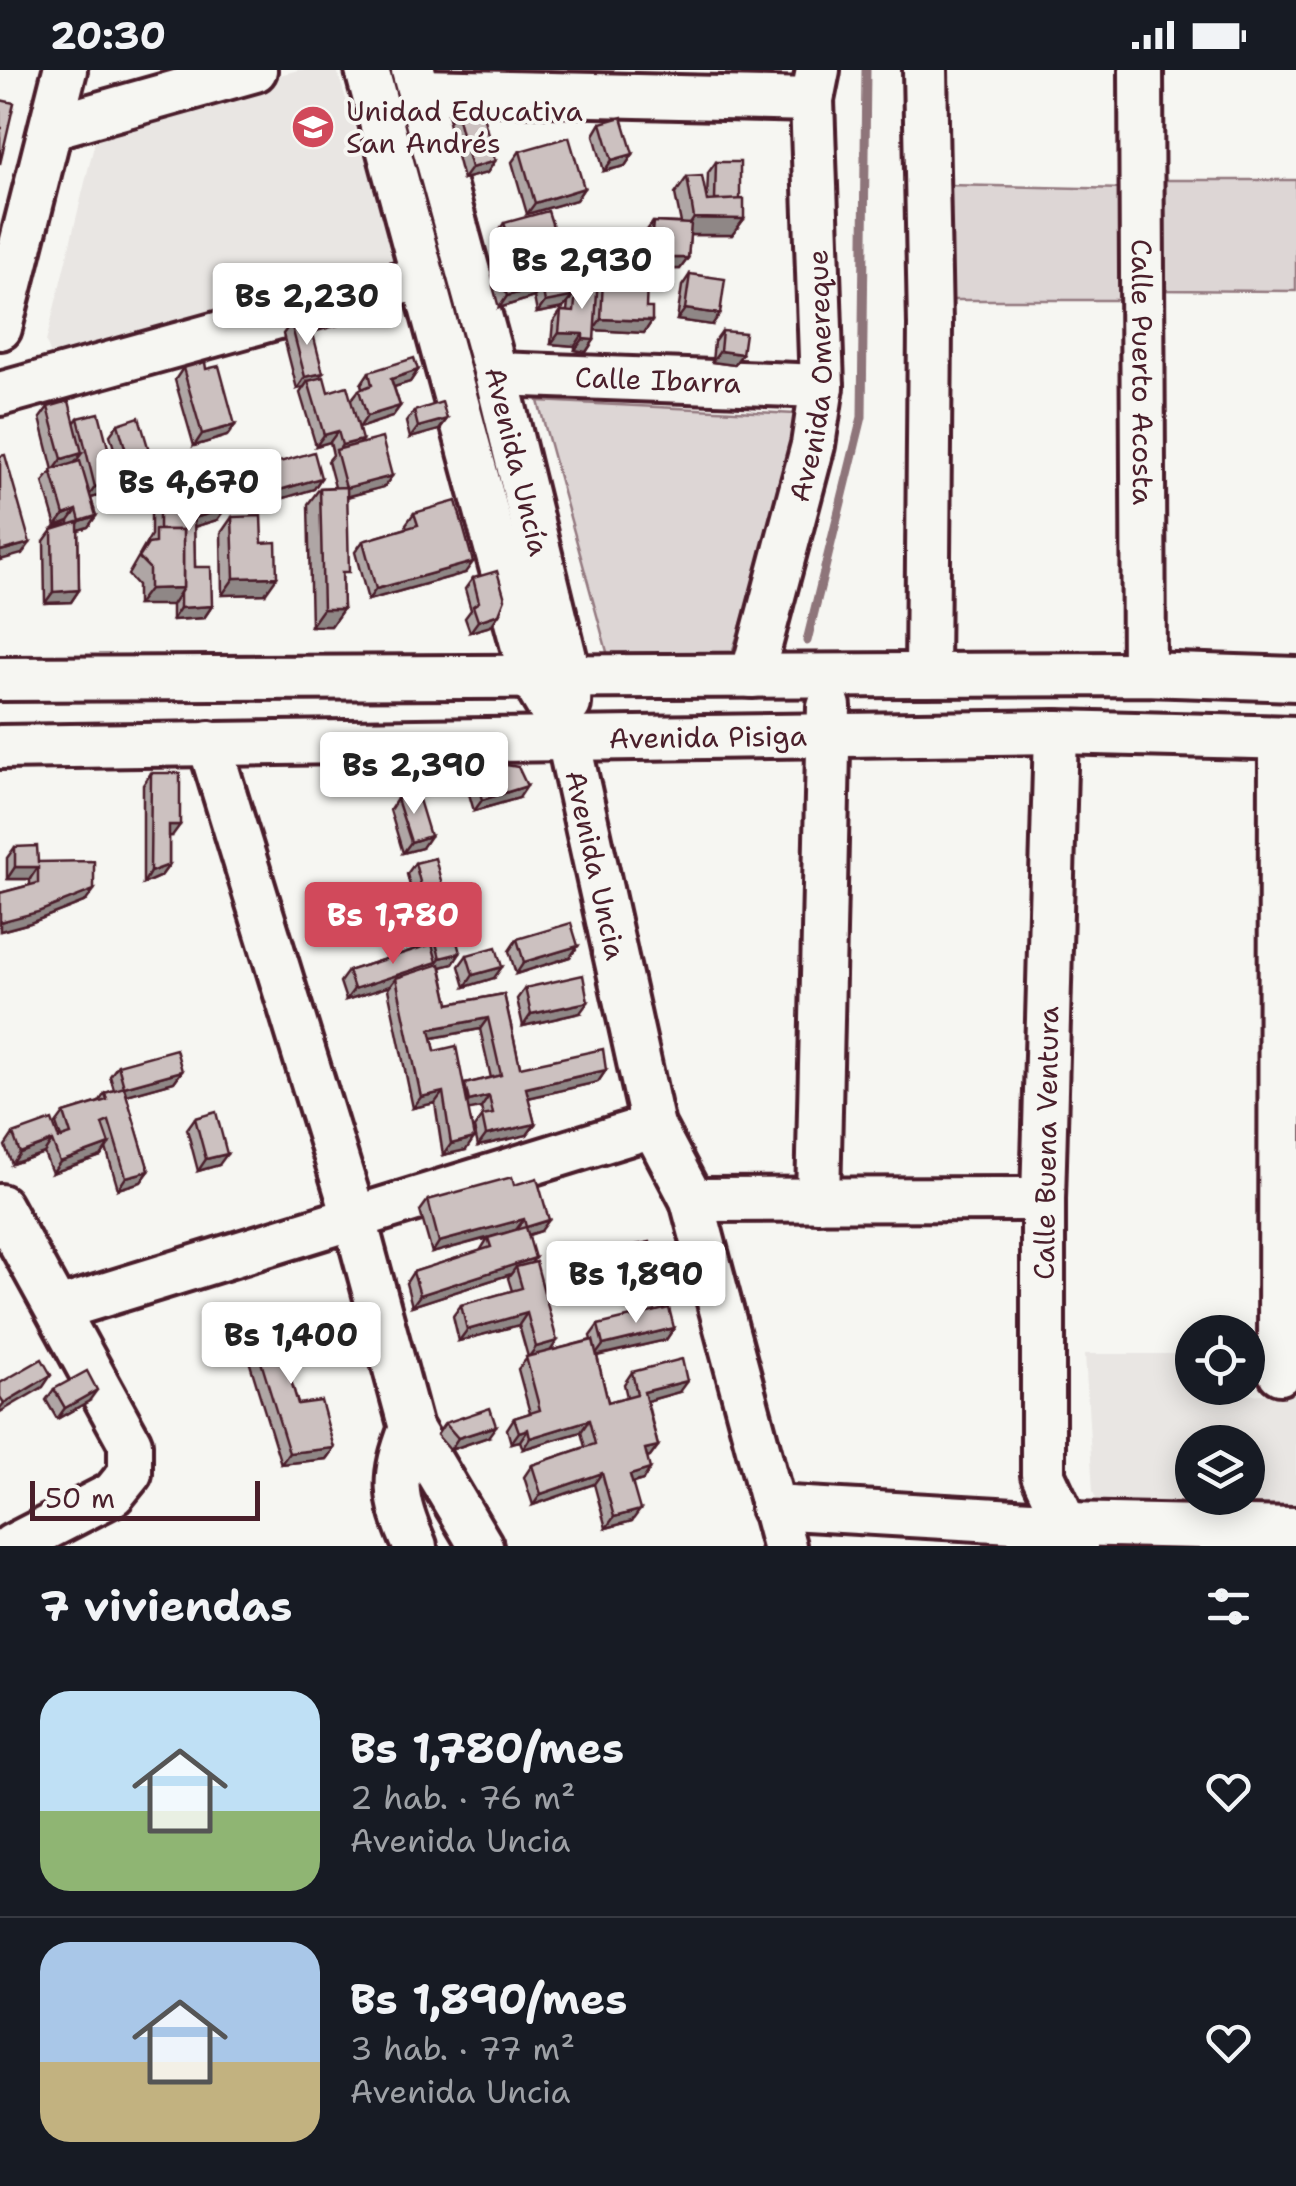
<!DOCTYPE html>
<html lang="es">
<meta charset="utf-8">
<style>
body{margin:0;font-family:"Shantell Sans",sans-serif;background:#242831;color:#f1f3f6;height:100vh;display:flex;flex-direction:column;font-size:38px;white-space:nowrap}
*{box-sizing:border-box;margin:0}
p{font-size:32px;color:#9ea1a6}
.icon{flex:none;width:55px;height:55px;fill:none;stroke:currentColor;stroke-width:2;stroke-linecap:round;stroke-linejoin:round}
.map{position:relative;height:1476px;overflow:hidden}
.side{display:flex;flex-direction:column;background:#171b24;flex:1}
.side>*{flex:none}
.controls{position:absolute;left:1175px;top:1245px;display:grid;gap:20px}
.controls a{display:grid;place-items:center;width:90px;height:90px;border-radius:50%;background:#171b24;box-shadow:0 5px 25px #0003;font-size:50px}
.scale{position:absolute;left:30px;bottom:25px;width:230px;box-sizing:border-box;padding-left:10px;border:5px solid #4a1f2b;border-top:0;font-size:28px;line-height:35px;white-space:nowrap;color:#4a1f2b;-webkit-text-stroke:8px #f6f6f2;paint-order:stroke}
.price{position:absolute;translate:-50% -85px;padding:0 22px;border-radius:10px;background:#fff;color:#222;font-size:32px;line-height:65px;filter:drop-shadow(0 2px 5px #0008)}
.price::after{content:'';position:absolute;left:50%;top:60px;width:30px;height:22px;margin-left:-15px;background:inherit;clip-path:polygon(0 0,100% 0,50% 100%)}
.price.selected{background:#d1495b;color:#fff}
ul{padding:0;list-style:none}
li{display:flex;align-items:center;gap:30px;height:250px;padding:0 40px}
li+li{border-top:2px solid #363941}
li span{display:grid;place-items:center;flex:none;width:280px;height:200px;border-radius:30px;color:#555}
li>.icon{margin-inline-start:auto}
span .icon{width:120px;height:120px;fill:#fffc;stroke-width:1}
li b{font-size:42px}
h2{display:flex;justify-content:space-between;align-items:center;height:120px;padding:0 40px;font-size:42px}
.status{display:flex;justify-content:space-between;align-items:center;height:70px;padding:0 50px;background:#171b24;direction:ltr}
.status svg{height:28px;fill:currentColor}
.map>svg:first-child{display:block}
</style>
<div class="status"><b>20:30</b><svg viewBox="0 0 49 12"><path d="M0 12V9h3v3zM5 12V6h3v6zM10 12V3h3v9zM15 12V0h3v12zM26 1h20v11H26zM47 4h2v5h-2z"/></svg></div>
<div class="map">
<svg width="1296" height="1476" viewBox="0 0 1296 1476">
<rect width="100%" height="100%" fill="#f6f6f2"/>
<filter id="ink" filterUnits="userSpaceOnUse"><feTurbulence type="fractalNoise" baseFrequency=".01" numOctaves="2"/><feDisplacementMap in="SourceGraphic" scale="20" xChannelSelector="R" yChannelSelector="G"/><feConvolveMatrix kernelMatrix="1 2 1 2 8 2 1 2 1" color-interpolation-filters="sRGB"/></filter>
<g filter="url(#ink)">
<!-- built -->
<g fill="#e9e6e3" fill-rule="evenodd">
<polygon points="298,0 337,0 397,193 52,288 46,272 99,55"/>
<path d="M1085 1284H1192V1318H1231L1232 1325 1296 1323V1446L1100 1438 1093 1422ZM1192 1372H1248V1428H1192Z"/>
</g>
<!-- green -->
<g fill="#ddd6d5" stroke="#947a80" stroke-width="2.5">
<polygon points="1156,110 1296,110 1296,221 1156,220"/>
<polygon points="947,115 1125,119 1125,230 945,230"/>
<polygon points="538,331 795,344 797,382 730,589 609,589"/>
</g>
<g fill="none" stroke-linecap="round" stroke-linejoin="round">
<!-- stream -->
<polyline stroke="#8e747a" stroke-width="9" points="807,571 862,347 866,0"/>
<!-- minor casing -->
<g stroke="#4a1f2b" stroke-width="50">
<g id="minor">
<path id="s1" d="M367 0 531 607 568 669 653 1056 692 1130 784 1476"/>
<path id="s2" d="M413 0 496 304 570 608 569 634"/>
<polyline points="925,0 930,255 927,605"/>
<path id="s3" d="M1141 0 1144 604"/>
<polyline points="420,21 812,30"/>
<polyline points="52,57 255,0"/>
<polyline points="0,258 65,0"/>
<path id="s4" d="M496 304 822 316"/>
<polyline points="0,324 423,207"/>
<path id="s5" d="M752 606 813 375 822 316 812 30 818 0"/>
<polyline points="0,609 1144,604 1296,609"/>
<polyline points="1056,662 1043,1129 1043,1405 1076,1476"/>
<polyline points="209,673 354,1146 411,1358 481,1476"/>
<path id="s6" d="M0 677 1056 662 1296 668"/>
<polyline points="692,1130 1043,1129"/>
<polyline points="818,1130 829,636"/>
<polyline points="0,1136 130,1373 130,1403 113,1424 12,1476"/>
<polyline points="58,1239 653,1056"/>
<polyline points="1280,1303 1281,668"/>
<path d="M411 1358C392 1407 393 1427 415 1476"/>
<polyline points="772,1437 1066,1454 1296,1459"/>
</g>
</g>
<!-- minor -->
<use href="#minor" stroke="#f6f6f2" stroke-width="42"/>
</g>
<!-- wall -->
<g fill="#afa6a5" stroke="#4a1f2b" stroke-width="2.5" fill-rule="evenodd">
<polygon points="456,41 495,91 487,103 463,109 448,52"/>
<polygon points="601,53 633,84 625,96 604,101 594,65"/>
<polygon points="520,81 584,118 576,130 527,144 512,92"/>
<polygon points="716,92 740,130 744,149 732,165 690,165 688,188 680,199 664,199 659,206 641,206 645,163 653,152 681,153 675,124 687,107 707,131 708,103"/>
<polygon points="504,153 547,175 504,188 496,164"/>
<polygon points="690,204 712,255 677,250 682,216"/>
<polygon points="501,205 579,213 585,205 597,219 603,210 646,238 652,251 644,263 594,260 594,270 586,282 575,280 575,276 551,274 553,252 561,241 567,241 568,233 571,228 563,238 537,243 534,227 499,238 493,216"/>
<polygon points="291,253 328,322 351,330 359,320 362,318 361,314 369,302 418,300 410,312 394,317 400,336 392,347 359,358 360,374 392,406 384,417 347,427 342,512 343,539 331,556 311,556 308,434 320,418 335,417 328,391 333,385 330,372 316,376 300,323 304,317 297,319 283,264"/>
<polygon points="722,261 742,284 734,295 712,292 714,272"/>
<polygon points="183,298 235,355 227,366 194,376 175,310"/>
<polygon points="48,337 74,353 78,348 109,423 91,428 96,446 88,457 78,460 79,520 71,532 45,533 44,471 52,460 69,454 69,451 56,456 43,412 53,400 40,348"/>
<polygon points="414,341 447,349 439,360 410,368 406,352"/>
<polygon points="118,354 156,404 148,415 127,422 110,365"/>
<polygon points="252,400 321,408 314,419 251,438 244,412"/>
<polygon points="151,411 217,450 194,457 195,497 212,536 204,548 172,550 172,534 137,535 137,515 128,505 151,465 151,443 143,422"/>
<polygon points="414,443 465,503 368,530 355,482 363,471 407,458 406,454"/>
<polygon points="232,447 265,524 222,525 221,463"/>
<polygon points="473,508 499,544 491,556 470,562 465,548 471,540 465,519"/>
<polygon points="151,703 172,766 169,766 169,795 161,806 143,814 143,715"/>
<polygon points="475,705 519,728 474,741 467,717"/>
<polygon points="397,729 422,778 403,783 390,740"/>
<polygon points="15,777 38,792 86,831 30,853 0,861 0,823 30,815 30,809 7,809 7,788"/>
<path d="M415 793 460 883 453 894 441 897 449 934 504 924 520 997 606 1000 598 1012 528 1028 535 1054 527 1065 478 1076 474 1058 483 1046 481 1038 468 1040 466 1080 443 1085 435 1033 413 1038 388 919 390 916 346 930 340 912 348 901 425 876 407 804ZM480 959 491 1008 465 1014 463 1016 435 981 432 968Z"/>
<polygon points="517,869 578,876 570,887 516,904 509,881"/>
<polygon points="467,885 494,908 465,917 459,896"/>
<polygon points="525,918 580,943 523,956 517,929"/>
<polygon points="118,995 182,1001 174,1012 126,1025 149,1101 141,1112 118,1119 106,1078 101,1086 52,1103 44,1083 12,1094 5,1076 13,1064 61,1068 56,1054 64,1043 99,1032 105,1023 114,1020 110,1006"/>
<polygon points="195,1048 219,1095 198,1101 187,1059"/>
<polygon points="514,1115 541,1161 529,1165 532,1193 550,1281 591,1270 590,1266 598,1255 674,1258 666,1270 597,1286 608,1332 627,1327 624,1314 632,1302 679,1322 647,1331 658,1376 650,1387 647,1388 643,1410 633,1413 632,1451 606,1458 594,1414 533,1435 524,1407 532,1395 585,1377 581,1362 523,1379 520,1371 511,1373 507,1359 514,1348 530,1343 518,1299 528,1287 519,1255 459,1271 453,1246 461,1235 512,1221 508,1208 511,1204 412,1236 406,1213 413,1202 480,1181 488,1168 432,1183 420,1141 428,1130"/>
<polygon points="605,1182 648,1205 602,1216 597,1194"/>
<polygon points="247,1246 270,1268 313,1290 287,1297 298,1334 334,1378 326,1389 281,1394 239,1258"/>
<polygon points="54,1319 89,1331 57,1349 46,1330"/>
<polygon points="445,1353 488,1367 450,1380 437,1365"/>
</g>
<!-- shaded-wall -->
<g fill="#8f8786" stroke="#4a1f2b" stroke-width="2.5">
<polygon points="633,84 625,96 604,101 612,90"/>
<polygon points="495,91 487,103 463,109 471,98"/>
<polygon points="584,118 576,130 527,144 535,133"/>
<polygon points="694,148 744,149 732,165 683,165"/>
<polygon points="555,163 547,175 504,188 512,177"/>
<polygon points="668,188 688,188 680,199 664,199 659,206 641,206 649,194"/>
<polygon points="542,216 534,227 499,238 507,226"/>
<polygon points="580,217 563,238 537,243 545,232 569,219"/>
<polygon points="685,239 720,244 712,255 677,250"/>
<polygon points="601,249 652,251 644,263 593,260"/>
<polygon points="559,263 583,264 575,276 551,274"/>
<polygon points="583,269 594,270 586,282 575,280"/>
<polygon points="720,281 742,284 734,295 712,292"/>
<polygon points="418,300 410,312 384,320 391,309"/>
<polygon points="323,303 315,314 308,311 304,317 297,319 305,307"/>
<polygon points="400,336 392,347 359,358 367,346"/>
<polygon points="447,349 439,360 410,368 418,357"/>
<polygon points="235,355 227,366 194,376 202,364"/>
<polygon points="338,361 330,372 316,376 324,365"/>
<polygon points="362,370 355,382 337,382 342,375"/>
<polygon points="82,383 74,394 54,400 62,389"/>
<polygon points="156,404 148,415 127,422 135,411"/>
<polygon points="392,406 384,417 338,429 346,418"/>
<polygon points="321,408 314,419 251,438 259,426"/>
<polygon points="117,412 109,423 87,429 95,417"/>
<polygon points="225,439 217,450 186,459 194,448"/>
<polygon points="77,440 69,451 56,456 64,445"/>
<polygon points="96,446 88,457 72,462 80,451"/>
<polygon points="30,473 22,484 0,490 0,481"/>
<polygon points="473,492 465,503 368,530 376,519"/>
<polygon points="277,507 265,524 222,525 234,508"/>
<polygon points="183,518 172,535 137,535 149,519"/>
<polygon points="79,520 71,532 45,533 53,522"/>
<polygon points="212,536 204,548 172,550 180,538"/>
<polygon points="323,539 343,539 331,556 311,556"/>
<polygon points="499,544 491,556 470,562 478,551"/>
<polygon points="527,716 519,728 474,741 482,730"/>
<polygon points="169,755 180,755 172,766 161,766"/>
<polygon points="430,766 422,778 403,783 411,772"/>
<polygon points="169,795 161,806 143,814 150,802"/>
<polygon points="15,797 38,797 30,809 7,809"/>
<polygon points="94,820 86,831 30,853 0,861 0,852"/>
<polygon points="578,876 570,887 516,904 524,892"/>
<polygon points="460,883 453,894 396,908 390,916 346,930 354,919 437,892 440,888"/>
<polygon points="502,897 494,908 465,917 473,905"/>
<polygon points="588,932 580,943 523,956 531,944"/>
<polygon points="488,948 480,959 422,970 430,959"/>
<polygon points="606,1000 598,1012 518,1030 526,1018"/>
<polygon points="182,1001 174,1012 116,1028 124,1017"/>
<polygon points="443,1022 435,1033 413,1038 421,1027"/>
<polygon points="489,1026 481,1038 461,1042 469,1031"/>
<polygon points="535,1054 527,1065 478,1076 486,1065"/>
<polygon points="474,1068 466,1080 443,1085 451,1074"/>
<polygon points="52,1071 44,1083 12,1094 20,1083"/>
<polygon points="109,1074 101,1086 52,1103 60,1092"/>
<polygon points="227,1084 219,1095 198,1101 206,1089"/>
<polygon points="149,1101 141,1112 118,1119 126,1107"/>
<polygon points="524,1149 516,1160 432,1183 439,1172"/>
<polygon points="549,1150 541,1161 518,1168 526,1157"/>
<polygon points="535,1188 527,1199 516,1197 511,1204 412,1236 420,1225"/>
<polygon points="656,1193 648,1205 602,1216 610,1204"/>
<polygon points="527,1243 519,1255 459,1271 467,1260"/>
<polygon points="674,1258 666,1270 595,1286 603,1275"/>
<polygon points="557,1271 549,1283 528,1288 536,1277"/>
<polygon points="321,1279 313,1290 276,1300 284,1288"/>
<polygon points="51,1305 43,1317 0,1342 0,1338 4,1333"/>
<polygon points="687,1311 679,1322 636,1334 644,1322"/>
<polygon points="97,1320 89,1331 57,1349 65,1338"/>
<polygon points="589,1350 581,1362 523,1379 530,1368"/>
<polygon points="496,1356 488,1367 450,1380 458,1368"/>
<polygon points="528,1359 520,1371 511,1373 519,1362"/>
<polygon points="658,1376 650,1387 637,1391 645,1379"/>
<polygon points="334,1378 326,1389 281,1394 289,1383"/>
<polygon points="650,1399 643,1410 622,1416 630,1405"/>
<polygon points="602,1403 594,1414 533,1435 541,1424"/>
<polygon points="640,1440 632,1451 606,1458 614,1447"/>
</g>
<!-- building -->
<g fill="#ccc1c0" stroke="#4a1f2b" stroke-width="2.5">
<polygon points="0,30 14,33 0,94 0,58 3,58 0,58"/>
<polygon points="480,34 495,91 471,98 456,41"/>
<polygon points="622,47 633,84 612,90 601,53"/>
<polygon points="569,67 584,118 535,133 520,81"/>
<polygon points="716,92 740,92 740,130 715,130"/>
<polygon points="702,106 707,131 744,129 744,149 694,148 687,107"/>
<polygon points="548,141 555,163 512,177 504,153"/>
<polygon points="653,152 691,154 688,188 668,188 667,195 649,194"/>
<polygon points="572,183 580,217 569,219 571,227 545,232 542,216 507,226 501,205"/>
<polygon points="690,204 725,209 720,244 685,239"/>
<polygon points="585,205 598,206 594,270 583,269 583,264 559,263 561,241 574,242 576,221 584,222"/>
<polygon points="603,210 647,212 646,238 652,238 652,251 601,249"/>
<polygon points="309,248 323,303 305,307 291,253"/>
<polygon points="722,261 745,263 742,284 720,281"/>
<polygon points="414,288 418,300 391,309 400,336 367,346 359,320 372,315 369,302"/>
<polygon points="205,292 206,299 219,296 235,355 202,364 183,298"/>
<polygon points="324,307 328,322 347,316 362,370 342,375 338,361 324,365 308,311"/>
<polygon points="69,331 82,383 62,389 48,337"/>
<polygon points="442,332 447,349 418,357 414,341"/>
<polygon points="99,343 117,412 95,417 78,348"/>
<polygon points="139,347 156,404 135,411 118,354"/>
<polygon points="382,368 392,406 346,418 336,380"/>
<polygon points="314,382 321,408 259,426 252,400"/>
<polygon points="5,385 30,473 0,481 0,386"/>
<polygon points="80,391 96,446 80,451 77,440 64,445 51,400"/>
<polygon points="170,404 178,427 222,414 225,439 194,448 195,497 211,497 212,536 180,538 180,523 183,518 183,460 159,460 159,432 151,411"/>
<polygon points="347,417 349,502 342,502 343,539 323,539 320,418"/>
<polygon points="456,431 473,492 376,519 363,471 418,455 414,443"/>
<polygon points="261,446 262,473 276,472 277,507 234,508 232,447"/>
<polygon points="78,452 79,520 53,522 52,460"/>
<polygon points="155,460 183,460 183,518 149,519 149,498 139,488 148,474 155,473"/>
<polygon points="497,501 505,529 499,544 478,551 473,536 479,532 473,508"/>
<polygon points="506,695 518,697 527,716 482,730 475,705"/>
<polygon points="151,703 180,703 180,755 169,755 169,795 150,802"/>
<polygon points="417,723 430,766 411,772 397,729"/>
<polygon points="37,776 38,792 94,791 94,820 38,842 0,852 0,823 38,813 38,797 15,797 15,777"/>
<polygon points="435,788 460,883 440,888 415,793"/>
<polygon points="571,853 578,876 524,892 517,869"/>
<polygon points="432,874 437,892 354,919 348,901"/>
<polygon points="496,877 502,897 473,905 467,885"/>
<polygon points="440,894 449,934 504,924 520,997 603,979 606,1000 526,1018 535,1054 486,1065 482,1046 493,1044 489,1026 469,1031 465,1014 501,1005 488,948 430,959 435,981 456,976 474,1068 451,1074 443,1022 421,1027 396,908"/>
<polygon points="583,905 588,932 531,944 525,918"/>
<polygon points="176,979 182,1001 124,1017 118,995"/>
<polygon points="124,1017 149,1101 126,1107 109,1051 102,1054 109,1074 60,1092 52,1071 20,1083 13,1064 52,1050 59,1069 71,1065 64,1043 107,1030 105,1023"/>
<polygon points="216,1042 227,1084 206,1089 195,1048"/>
<polygon points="512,1107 514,1115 537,1108 549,1150 526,1157 535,1188 420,1225 413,1202 491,1177 488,1168 526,1157 524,1149 439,1172 428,1130"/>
<polygon points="650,1172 656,1193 610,1204 605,1182"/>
<polygon points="536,1192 557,1271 536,1277 527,1243 467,1260 461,1235 522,1218 516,1197"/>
<polygon points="669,1238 674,1258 603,1275 598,1255"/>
<polygon points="263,1242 270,1268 315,1256 321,1279 284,1288 298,1334 321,1331 334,1378 289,1383 247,1246"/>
<polygon points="593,1270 608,1332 637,1324 632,1302 682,1289 687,1311 644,1322 658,1376 645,1379 650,1399 630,1405 640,1440 614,1447 602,1403 541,1424 532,1395 595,1374 589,1350 530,1368 528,1359 519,1362 514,1348 540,1340 526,1287"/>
<polygon points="42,1289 51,1305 4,1333 0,1327 0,1313"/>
<polygon points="87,1301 97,1320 65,1338 54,1319"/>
<polygon points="490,1338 496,1356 458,1368 445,1353"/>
</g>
</g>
<!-- icons -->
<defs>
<g id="school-disc" transform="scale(2.25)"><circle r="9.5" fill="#d1495b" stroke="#f6f6f2"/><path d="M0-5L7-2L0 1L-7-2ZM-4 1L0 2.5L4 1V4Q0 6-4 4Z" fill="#fff"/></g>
</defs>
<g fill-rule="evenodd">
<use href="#school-disc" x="313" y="57"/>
</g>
<g text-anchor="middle" stroke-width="8" stroke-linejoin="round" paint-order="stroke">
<!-- poi labels -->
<g font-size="28" fill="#4a1f2b" stroke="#f6f6f2" text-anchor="start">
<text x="346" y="51">Unidad Educativa<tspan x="346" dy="32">San Andrés</tspan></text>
</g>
<!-- street labels -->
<g font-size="28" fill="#4a1f2b" stroke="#f6f6f2">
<text dy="10" stroke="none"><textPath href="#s3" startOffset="302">Calle Puerto Acosta</textPath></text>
<text dy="10" stroke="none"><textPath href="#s5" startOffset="308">Avenida Omereque</textPath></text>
<text dy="10" stroke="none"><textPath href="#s4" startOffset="162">Calle Ibarra</textPath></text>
<text dy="10" stroke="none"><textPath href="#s2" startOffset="405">Avenida Uncía</textPath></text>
<text dy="10" stroke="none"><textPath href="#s6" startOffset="708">Avenida Pisiga</textPath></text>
<text dy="10" stroke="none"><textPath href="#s1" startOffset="830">Avenida Uncia</textPath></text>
<text transform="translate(1046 1073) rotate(-89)" y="10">Calle Buena Ventura</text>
</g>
</g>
</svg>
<div class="controls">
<a><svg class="icon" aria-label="locate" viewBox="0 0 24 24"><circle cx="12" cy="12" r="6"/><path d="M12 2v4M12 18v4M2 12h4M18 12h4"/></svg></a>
<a><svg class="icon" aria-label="layers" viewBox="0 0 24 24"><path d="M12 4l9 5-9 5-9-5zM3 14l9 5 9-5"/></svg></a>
</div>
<div class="scale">50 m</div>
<b class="price" style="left:582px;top:242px">Bs 2,930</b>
<b class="price" style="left:307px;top:278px">Bs 2,230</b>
<b class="price" style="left:189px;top:464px">Bs 4,670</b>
<b class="price" style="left:414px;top:747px">Bs 2,390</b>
<b class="price selected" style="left:393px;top:897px">Bs 1,780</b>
<b class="price" style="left:636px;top:1256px">Bs 1,890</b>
<b class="price" style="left:291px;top:1317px">Bs 1,400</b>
</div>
<section class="side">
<h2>7 viviendas<svg class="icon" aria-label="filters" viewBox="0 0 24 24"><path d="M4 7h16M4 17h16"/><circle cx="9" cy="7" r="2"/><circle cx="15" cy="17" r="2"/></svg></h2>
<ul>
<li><span style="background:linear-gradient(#bfe0f5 60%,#8fb573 0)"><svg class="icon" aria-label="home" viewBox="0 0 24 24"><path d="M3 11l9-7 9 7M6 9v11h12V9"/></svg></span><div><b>Bs 1,780/mes</b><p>2 hab. · 76 m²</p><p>Avenida Uncia</p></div><svg class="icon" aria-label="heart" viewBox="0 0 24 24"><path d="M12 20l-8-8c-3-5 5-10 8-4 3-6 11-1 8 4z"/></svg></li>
<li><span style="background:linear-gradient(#a9c7e8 60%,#c2b280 0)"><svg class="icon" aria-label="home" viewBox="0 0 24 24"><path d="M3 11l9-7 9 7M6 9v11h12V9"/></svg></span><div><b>Bs 1,890/mes</b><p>3 hab. · 77 m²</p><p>Avenida Uncia</p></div><svg class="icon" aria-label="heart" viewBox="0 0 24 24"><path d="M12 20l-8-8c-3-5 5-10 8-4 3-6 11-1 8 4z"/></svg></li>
</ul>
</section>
